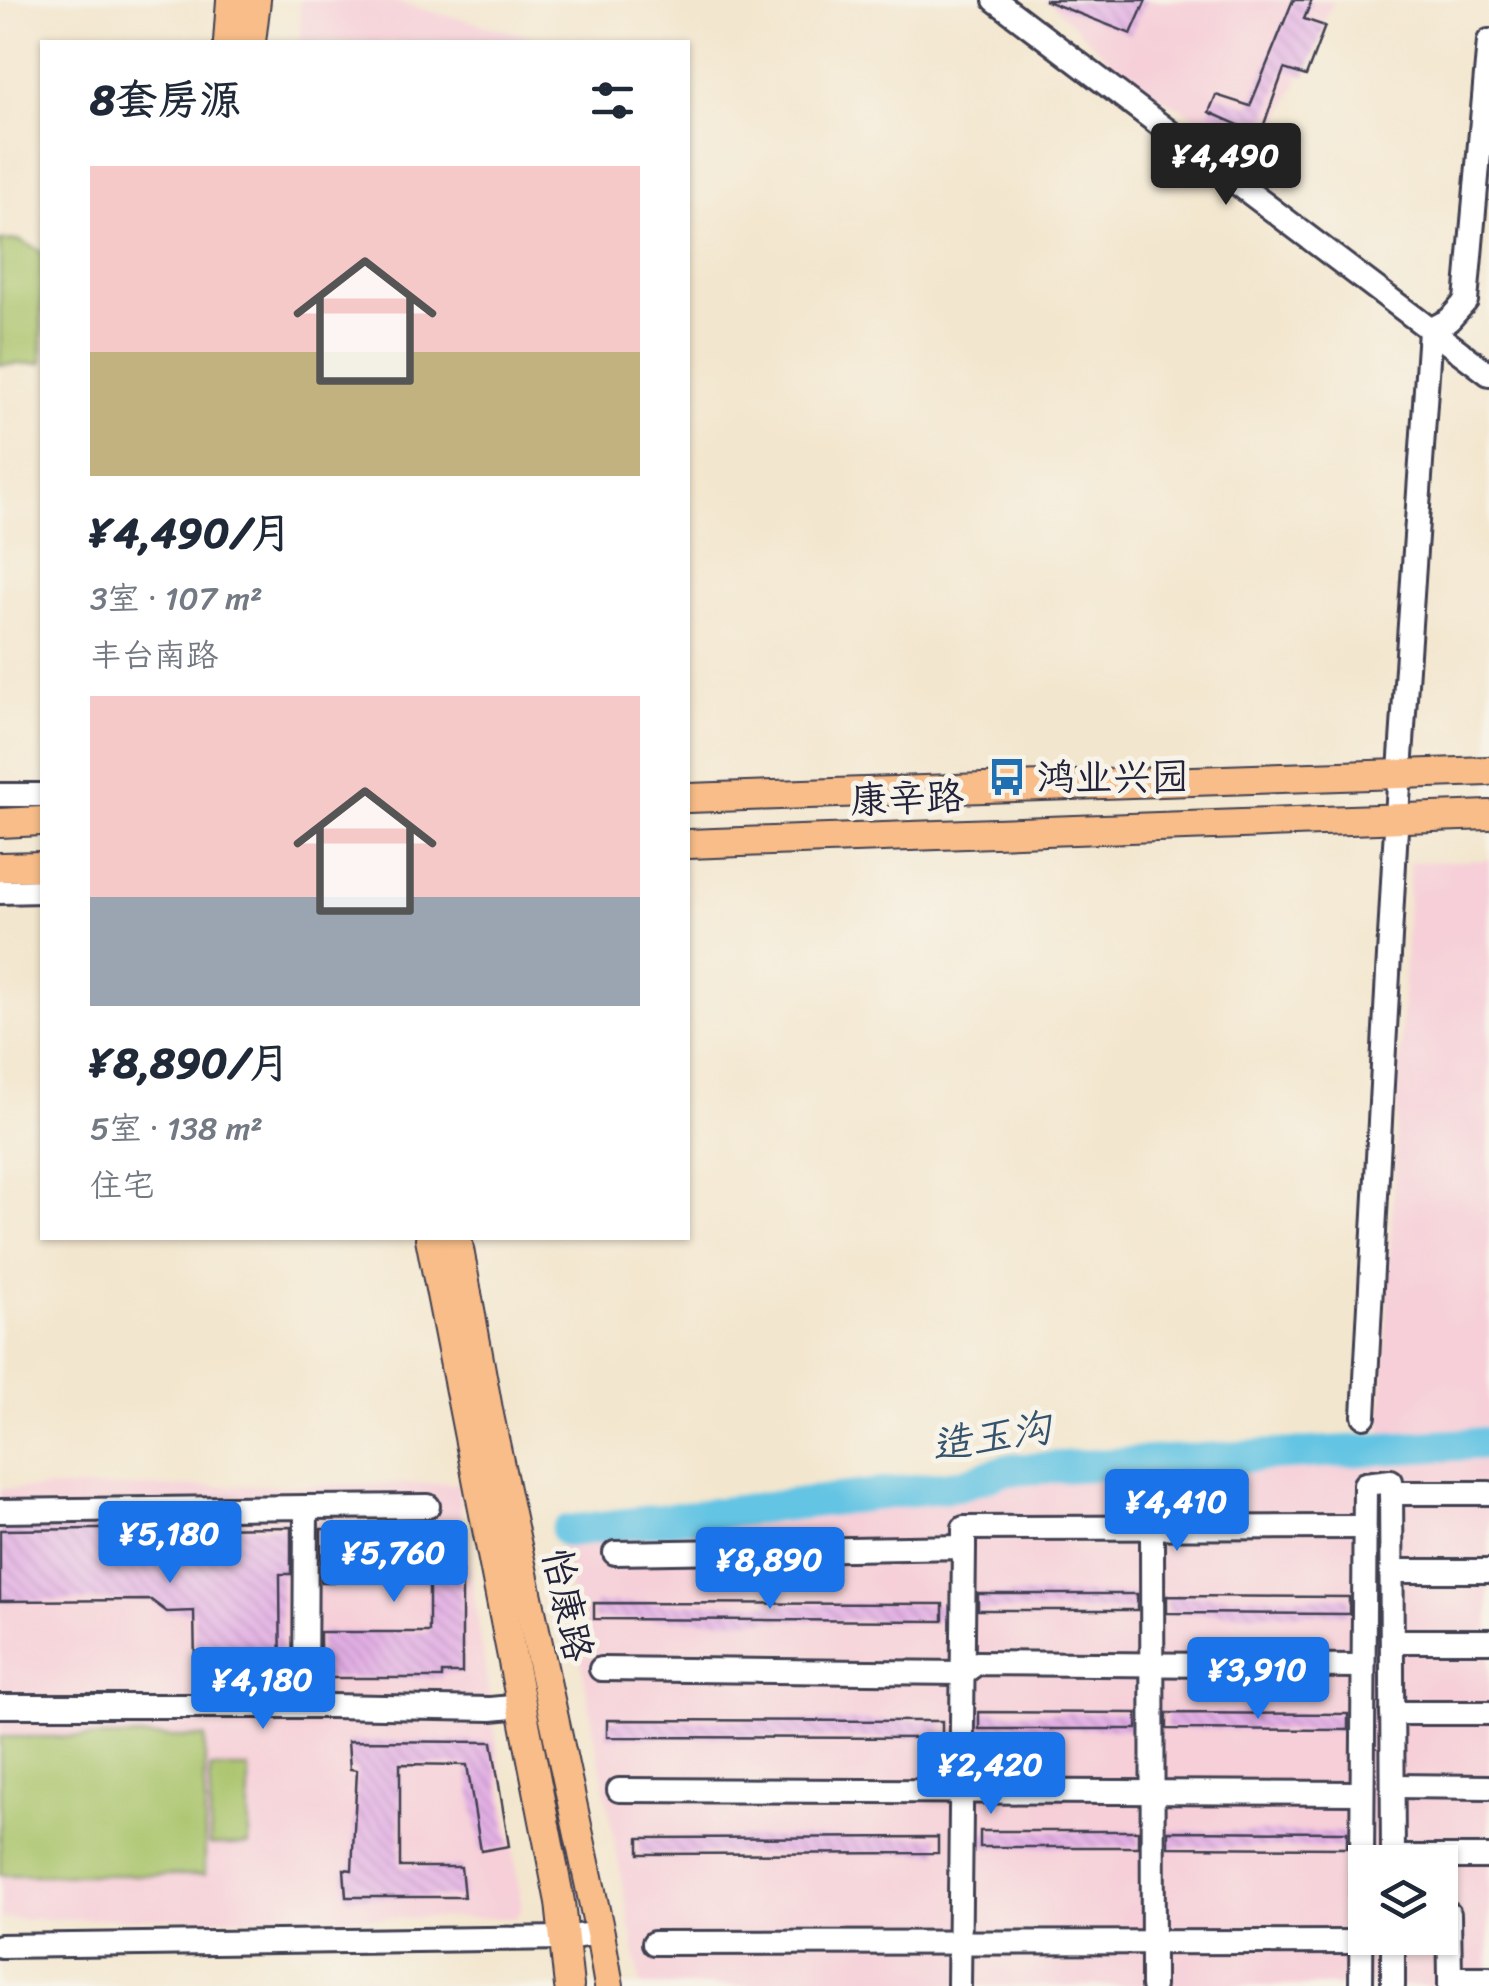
<!DOCTYPE html>
<html lang="zh">
<meta charset="utf-8">
<style>
body{margin:0;font-family:Sriracha,"LXGW WenKai TC",sans-serif;background:#f2f2f3;color:#1f2937;height:100vh;display:flex;flex-direction:column;font-size:38px;white-space:nowrap}
*{box-sizing:border-box;margin:0}
p{font-size:32px;color:#747a83}
.icon{flex:none;width:55px;height:55px;fill:none;stroke:currentColor;stroke-width:2;stroke-linecap:round;stroke-linejoin:round}
.map{position:relative;flex:1;overflow:hidden}
.sheet{position:absolute;left:40px;top:40px;width:650px;height:1200px;display:flex;flex-direction:column;background:#fff;border-radius:0px;box-shadow:0 2px 8px #0004}
.sheet>*{flex:none}
.controls{position:absolute;left:1348px;top:1845px;display:grid;gap:20px}
.controls a{display:grid;place-items:center;width:110px;height:110px;border-radius:0px;background:#fff;box-shadow:0 2px 8px #0004;font-size:50px}
.price{position:absolute;translate:-50% -85px;padding:0 22px;border-radius:10px;background:#1a73e8;color:#fff;font-size:32px;line-height:65px;filter:drop-shadow(0 2px 5px #0008)}
.price::after{content:'';position:absolute;left:50%;top:60px;width:30px;height:22px;margin-left:-15px;background:inherit;clip-path:polygon(0 0,100% 0,50% 100%)}
.price.current{background:#222;color:#fff}
ul{padding:0;list-style:none}
li{display:grid;align-content:center;gap:20px;height:530px;padding:0 50px}
li span{display:grid;place-items:center;height:310px;border-radius:0px;color:#555}
li>.icon{margin-inline-start:auto}
span .icon{width:180px;height:180px;fill:#fffc;stroke-width:1}
li b{font-size:42px}
h2{display:flex;justify-content:space-between;align-items:center;height:120px;padding:0 50px;font-size:42px}
.map>svg:first-child{display:block}
</style>
<div class="map">
<svg width="1489" height="1986" viewBox="0 0 1489 1986">
<defs>
<pattern id="building-back-hatch" width="6" height="6" patternUnits="userSpaceOnUse" patternTransform="scale(2.5)"><rect width="6" height="6" fill="#e2aee4"/><path d="M-1 5l2 2M0 0l6 6M5-1l2 2" fill="none" stroke="#c295c4"/></pattern>
</defs>
<rect width="100%" height="100%" fill="#f7f3e8"/>
<filter id="ink" filterUnits="userSpaceOnUse"><feTurbulence type="fractalNoise" baseFrequency=".01" numOctaves="2"/><feDisplacementMap in="SourceGraphic" scale="20" xChannelSelector="R" yChannelSelector="G"/><feConvolveMatrix kernelMatrix="1 2 1 2 8 2 1 2 1" color-interpolation-filters="sRGB"/></filter>
<filter id="wash" filterUnits="userSpaceOnUse"><feTurbulence type="fractalNoise" baseFrequency=".0048" numOctaves="4" result="noise"/><feDisplacementMap in="SourceGraphic" scale="40" xChannelSelector="R" yChannelSelector="G"/><feGaussianBlur stdDeviation="2.25" result="paint"/><feColorMatrix in="noise" values="0 0 0 0 0 0 0 0 0 0 0 0 0 0 0 0 0 1.4 0 .05"/><feComposite in="paint" operator="in"/></filter>
<g filter="url(#wash)">
<rect width="100%" height="100%" fill="#f3e6ce"/>
<!-- built -->
<g fill="#f6cfd8" fill-rule="evenodd">
<polygon points="300,0 386,0 536,38 536,42 300,42"/>
<polygon points="1056,0 1334,0 1264,157 1128,78 1054,6"/>
<polygon points="1489,860 1489,1435 1380,1443 1410,862"/>
<path d="M1489 1447V1986H641L559 1540 961 1498 1003 1480ZM1365 1862H1440V1938H1365Z"/>
<polygon points="457,1483 522,1909 515,1918 0,1919 0,1489"/>
</g>
<!-- park -->
<g fill="#a8c369" stroke="#657252" stroke-width="2.5">
<polygon points="19,240 42,252 42,363 0,365 0,241"/>
<rect x="0" y="1737" width="205" height="138"/>
<rect x="210" y="1768" width="39" height="77"/>
</g>
<g fill="none" stroke-linecap="round" stroke-linejoin="round">
<!-- river -->
<polyline stroke="#64c4e3" stroke-width="32" points="567,1531 958,1485 1006,1470 1489,1443"/>
</g>
<g id="blocks">
<!-- building -->
<g fill="url(#building-back-hatch)">
<polygon points="1044,0 1146,0 1131,34"/>
<polygon points="1293,0 1312,0 1304,19 1325,26 1306,76 1284,69 1258,141 1243,127 1209,112 1216,95 1250,106"/>
<polygon points="291,1527 291,1574 280,1574 281,1691 205,1691 203,1666 195,1666 194,1611 167,1612 151,1600 0,1601 0,1530"/>
<polygon points="321,1529 431,1529 431,1550 462,1550 462,1673 442,1673 442,1678 320,1678 320,1632 429,1632 429,1582 321,1582"/>
<rect x="978" y="1594" width="159" height="16"/>
<polygon points="1167,1596 1349,1597 1349,1614 1167,1613"/>
<polygon points="594,1603 943,1604 943,1621 594,1619"/>
<polygon points="979,1712 1137,1713 1137,1729 979,1729"/>
<polygon points="1167,1713 1348,1714 1348,1730 1167,1729"/>
<polygon points="607,1720 942,1721 942,1738 607,1737"/>
<polygon points="348,1741 492,1742 509,1846 481,1851 467,1765 400,1764 400,1867 461,1867 464,1897 346,1897 344,1869 352,1870 357,1770 350,1769"/>
<rect x="980" y="1831" width="158" height="16"/>
<polygon points="1168,1831 1347,1832 1347,1848 1168,1847"/>
<polygon points="938,1837 938,1853 639,1854 639,1838"/>
</g>
</g>
</g>
<g filter="url(#ink)">
<use href="#blocks" fill-opacity="0" stroke="#413f51" stroke-width="2.5"/>
<g fill="none" stroke-linecap="round" stroke-linejoin="round">
<!-- minor casing -->
<g stroke="#413f51" stroke-width="28">
<g id="minor">
<polyline points="995,0 1489,374"/>
<polyline points="0,795 42,795"/>
<polyline points="0,892 42,891"/>
<polyline points="1364,1416 1395,845 1430,330 1449,320 1466,301 1489,41"/>
<polyline points="1391,1493 1489,1493"/>
<polyline points="306,1507 428,1506"/>
<polyline points="0,1511 306,1507 305,1706"/>
<polyline points="1152,1528 1153,1986"/>
<polyline points="964,1547 964,1528 1364,1527"/>
<polyline points="615,1553 964,1547 959,1986"/>
<polyline points="1392,1571 1489,1571"/>
<polyline points="1392,1641 1489,1641"/>
<polyline points="601,1669 963,1673 977,1663 1363,1666"/>
<polyline points="0,1706 329,1706 491,1709 522,1706"/>
<polyline points="1392,1713 1489,1713"/>
<polyline points="1393,1786 1489,1787"/>
<polyline points="619,1790 1362,1793"/>
<polyline points="1393,1857 1489,1857"/>
<polyline points="1449,1914 1450,1978"/>
<polyline points="1393,1938 1393,1986"/>
<polyline points="654,1943 1361,1942"/>
<polyline points="0,1946 565,1938 600,1933"/>
<polyline points="1361,1986 1365,1484 1391,1481 1393,1862"/>
<polyline points="1450,1986 1450,1978 1489,1978"/>
</g>
</g>
<!-- major casing -->
<g stroke="#413f51" stroke-width="32">
<g id="major">
<polyline points="228,42 231,0"/>
<polyline points="251,42 256,0"/>
<polyline points="688,798 1489,771"/>
<polyline points="0,823 42,821"/>
<polyline points="688,844 1489,815"/>
<polyline points="0,867 42,866"/>
<polyline points="430,1238 560,1902 569,1986"/>
<polyline points="457,1238 489,1415 600,1933 609,1986"/>
</g>
</g>
<!-- minor -->
<use href="#minor" stroke="#fff" stroke-width="22"/>
<!-- major -->
<use href="#major" stroke="#f8bd88" stroke-width="28"/>
</g>
</g>
<!-- icons -->
<defs>
<g id="bus-bare" transform="scale(3)"><path d="M-5-6H5V4H4V6H2V4H-2V6H-4V4H-5ZM-3.5-4V0h7V-4ZM-3.5 1.2v1.5H-2V1.2ZM2 1.2v1.5H3.5V1.2Z" fill="#1f6fb2" stroke="#f7f3e8" stroke-width="2.5" paint-order="stroke"/></g>
</defs>
<g fill-rule="evenodd">
<use href="#bus-bare" x="1007" y="777"/>
</g>
<g text-anchor="middle" stroke-width="10" stroke-linejoin="round" paint-order="stroke">
<!-- poi labels -->
<g font-size="38" fill="#22223b" stroke="#f7f3e8" text-anchor="start">
<text x="1037" y="790">鸿业兴园</text>
</g>
<!-- street labels -->
<g font-size="38" fill="#22223b" stroke="#f7f3e8">
<text transform="translate(907 798) rotate(-2)" y="13">康辛路</text>
<text transform="translate(568 1605) rotate(78)" y="13">怡康路</text>
</g>
<!-- water labels -->
<g font-size="40" font-style="italic" fill="#36536d" stroke="#f7f3e8">
<text transform="translate(991 1436) rotate(-9)" y="14">造玉沟</text>
</g>
</g>
</svg>
<div class="controls">
<a><svg class="icon" aria-label="layers" viewBox="0 0 24 24"><path d="M12 4l9 5-9 5-9-5zM3 14l9 5 9-5"/></svg></a>
</div>
<b class="price current" style="left:1226px;top:208px">¥4,490</b>
<b class="price" style="left:1177px;top:1554px">¥4,410</b>
<b class="price" style="left:170px;top:1586px">¥5,180</b>
<b class="price" style="left:394px;top:1605px">¥5,760</b>
<b class="price" style="left:770px;top:1612px">¥8,890</b>
<b class="price" style="left:1258px;top:1722px">¥3,910</b>
<b class="price" style="left:263px;top:1732px">¥4,180</b>
<b class="price" style="left:991px;top:1817px">¥2,420</b>
<section class="sheet">
<h2>8套房源<svg class="icon" aria-label="filters" viewBox="0 0 24 24"><path d="M4 7h16M4 17h16"/><circle cx="9" cy="7" r="2"/><circle cx="15" cy="17" r="2"/></svg></h2>
<ul>
<li><span style="background:linear-gradient(#f6c9c9 60%,#c2b280 0)"><svg class="icon" aria-label="home" viewBox="0 0 24 24"><path d="M3 11l9-7 9 7M6 9v11h12V9"/></svg></span><div><b>¥4,490/月</b><p>3室 · 107 m²</p><p>丰台南路</p></div></li>
<li><span style="background:linear-gradient(#f6c9c9 65%,#9aa5b1 0)"><svg class="icon" aria-label="home" viewBox="0 0 24 24"><path d="M3 11l9-7 9 7M6 9v11h12V9"/></svg></span><div><b>¥8,890/月</b><p>5室 · 138 m²</p><p>住宅</p></div></li>
</ul>
</section>
</div>
